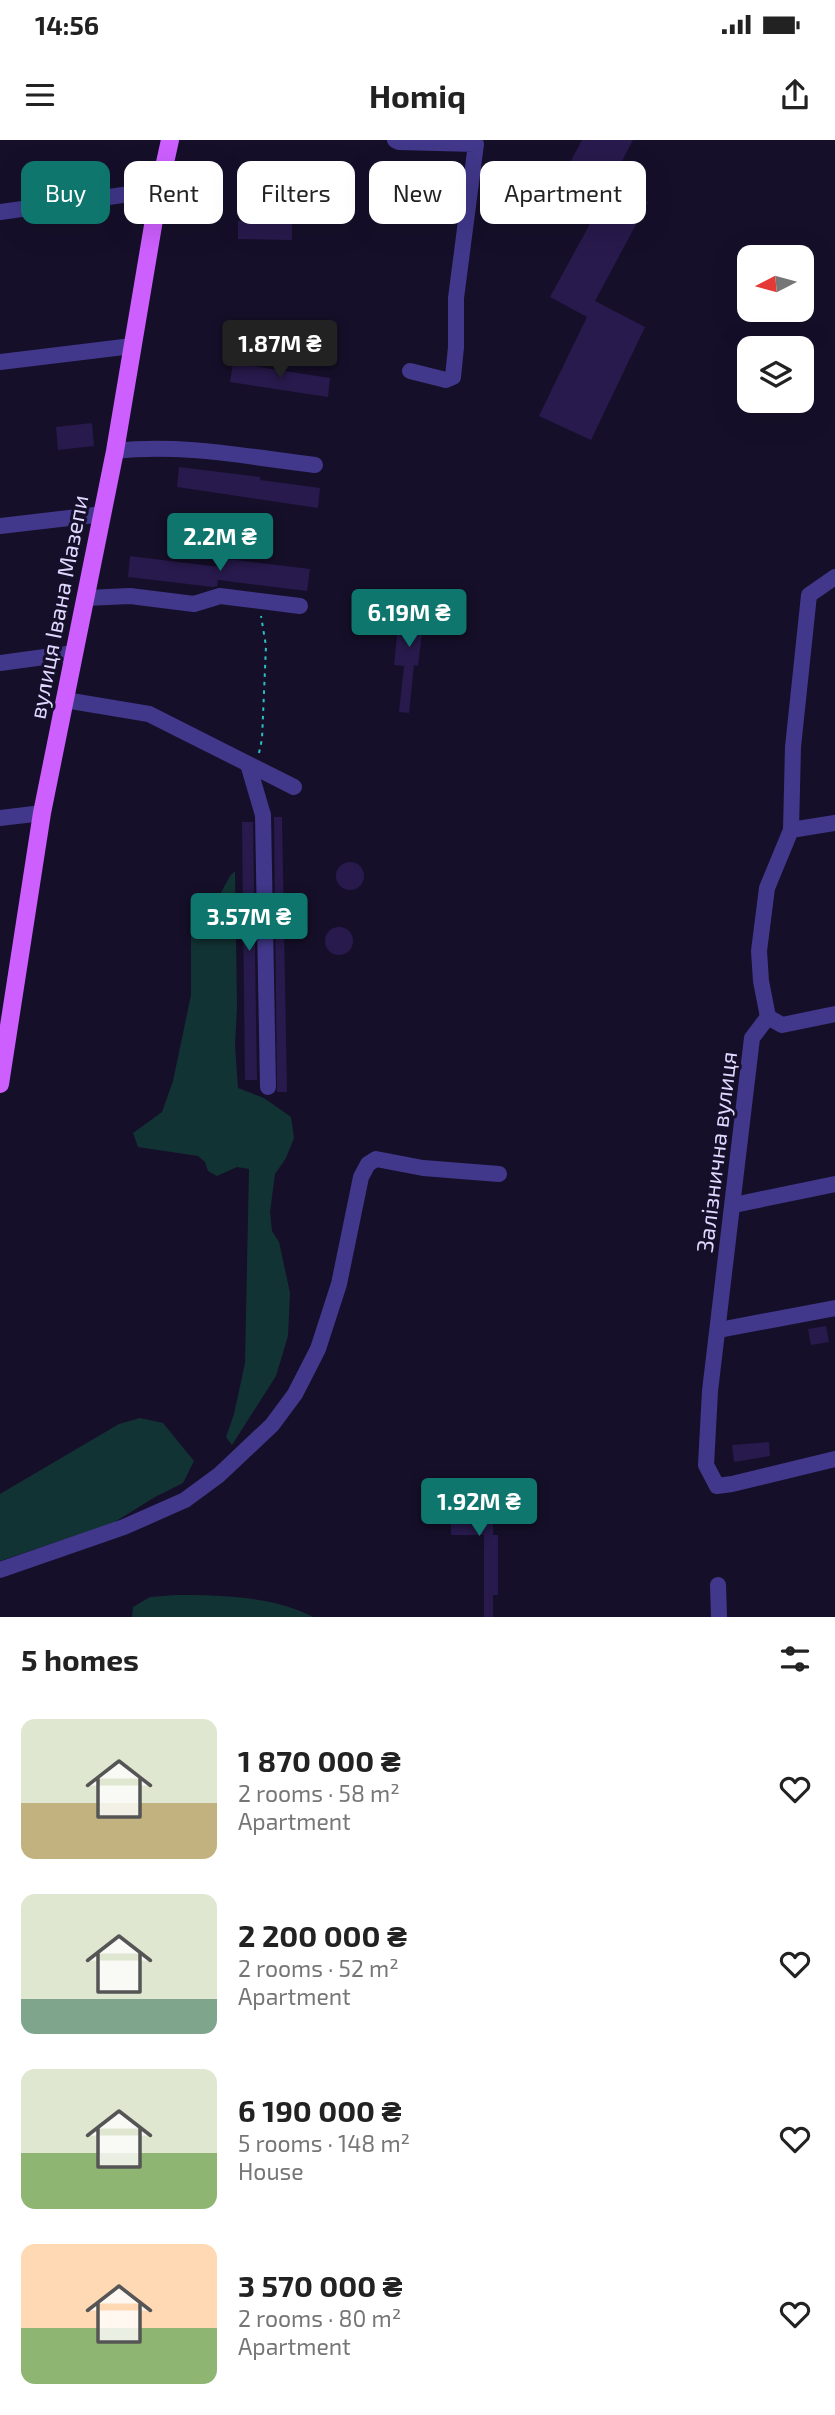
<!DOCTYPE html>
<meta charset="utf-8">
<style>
body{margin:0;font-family:"Exo 2",sans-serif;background:#f6f6f6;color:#222;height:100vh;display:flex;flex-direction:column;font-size:26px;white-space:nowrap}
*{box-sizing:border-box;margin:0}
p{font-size:23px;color:#767676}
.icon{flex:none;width:38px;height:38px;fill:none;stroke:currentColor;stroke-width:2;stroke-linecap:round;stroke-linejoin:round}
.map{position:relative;height:1477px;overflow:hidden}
.details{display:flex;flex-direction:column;background:#fff;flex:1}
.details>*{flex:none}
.hud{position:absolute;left:21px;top:21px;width:794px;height:63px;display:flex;gap:14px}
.needle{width:46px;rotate:264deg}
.tools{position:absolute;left:737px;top:105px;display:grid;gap:14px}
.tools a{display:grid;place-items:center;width:77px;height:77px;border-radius:14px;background:#fff;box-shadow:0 7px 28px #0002;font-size:35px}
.price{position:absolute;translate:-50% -60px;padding:0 16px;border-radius:7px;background:#0f766e;color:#fff;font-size:23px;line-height:46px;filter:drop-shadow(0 2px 4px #0008)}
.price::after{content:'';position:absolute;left:50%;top:42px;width:21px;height:16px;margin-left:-10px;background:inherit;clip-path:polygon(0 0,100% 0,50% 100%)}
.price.active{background:#222;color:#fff}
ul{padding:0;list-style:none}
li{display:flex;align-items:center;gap:21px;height:175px;padding:0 21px}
li span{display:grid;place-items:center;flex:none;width:196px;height:140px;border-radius:14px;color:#555}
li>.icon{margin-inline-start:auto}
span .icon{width:84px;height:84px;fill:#fffc;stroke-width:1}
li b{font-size:30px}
h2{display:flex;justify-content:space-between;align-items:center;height:84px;padding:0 21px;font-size:30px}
.pill{padding:0 24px;border-radius:14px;background:#fff;box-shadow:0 7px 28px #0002;font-size:24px;line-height:63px}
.pill.active{background:#0f766e;color:#fff}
.status{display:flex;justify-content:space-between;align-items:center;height:49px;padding:0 35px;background:#fff;direction:ltr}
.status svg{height:19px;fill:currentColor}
header{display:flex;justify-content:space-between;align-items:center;height:91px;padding:0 21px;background:#fff;font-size:32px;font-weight:700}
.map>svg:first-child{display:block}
</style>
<div class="status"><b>14:56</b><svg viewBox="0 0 49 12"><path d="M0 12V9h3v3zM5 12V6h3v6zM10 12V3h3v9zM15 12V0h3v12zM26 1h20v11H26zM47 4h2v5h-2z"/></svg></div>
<header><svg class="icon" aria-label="menu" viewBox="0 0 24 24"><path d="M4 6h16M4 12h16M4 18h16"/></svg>Homiq<svg class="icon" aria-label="share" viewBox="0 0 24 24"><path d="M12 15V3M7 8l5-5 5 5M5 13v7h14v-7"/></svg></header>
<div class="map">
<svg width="835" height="1477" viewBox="0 0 835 1477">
<rect width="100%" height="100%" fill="#160f2a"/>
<!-- green -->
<g fill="#123334">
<polygon points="235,731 237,866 235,906 238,948 264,958 291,977 294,998 286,1018 275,1034 270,1072 272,1091 279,1102 290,1153 288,1196 276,1236 232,1305 226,1297 234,1274 245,1223 249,1029 237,1027 217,1036 208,1031 205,1022 198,1016 138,1007 133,993 162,972 173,941 191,855 191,782 203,764 218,758 230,736"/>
<polygon points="140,1278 163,1283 194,1321 183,1343 155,1357 113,1383 0,1421 0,1354 119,1284"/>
<path d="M176 1455C219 1455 274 1456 313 1477H132L133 1467 150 1457Z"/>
</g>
<!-- building -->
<g fill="#281a4c">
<polygon points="582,0 633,0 611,42 648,62 595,161 645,187 591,300 539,276 587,177 550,157 592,80 551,59"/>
<polygon points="237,34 293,35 293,55 237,55"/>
<polygon points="238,81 292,82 292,100 238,99"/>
<polygon points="233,223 330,238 328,257 230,242"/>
<polygon points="92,283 94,306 58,310 56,287"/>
<polygon points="179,327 260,337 260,340 320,348 318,368 177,347"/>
<polygon points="130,416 219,427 220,418 310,429 307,451 218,440 217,446 213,447 128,437"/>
<polygon points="400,466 425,469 418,526 414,525 409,573 399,572 404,526 394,525"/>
<polygon points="274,677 282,677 287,952 277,952"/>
<polygon points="242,682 253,682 257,940 245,940"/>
<circle cx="350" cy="736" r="14"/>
<circle cx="339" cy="801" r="14"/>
<polygon points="826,1186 829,1202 811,1205 808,1189"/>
<polygon points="769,1302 770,1316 734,1322 732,1305"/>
<polygon points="451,1357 493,1357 493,1395 498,1395 498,1455 493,1455 493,1477 484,1477 484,1395 451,1395"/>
</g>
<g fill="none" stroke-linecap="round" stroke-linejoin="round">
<!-- path -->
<polyline stroke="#2bc0c1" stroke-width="2" stroke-dasharray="3.5 5" stroke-linecap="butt" points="259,613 262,599 266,506 261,476"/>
<!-- minor -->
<g stroke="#41388b" stroke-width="16">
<polyline points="395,0 399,2 476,4 456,158 456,207 453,237 446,240 410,231"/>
<polyline points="0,72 159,50"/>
<polyline points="0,222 132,206"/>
<path d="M115 311C181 303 249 317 315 325"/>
<polyline points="0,386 103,374"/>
<polyline points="835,437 809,455 793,607 791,690 767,748 759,811 761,841 768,877 752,898 710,1251 706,1325 717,1346 732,1344 835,1319"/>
<polyline points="86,458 130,456 194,464 220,456 300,466"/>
<polyline points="0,523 74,513"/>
<polyline points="65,560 149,574 294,647"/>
<polyline points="248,624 263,675 268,947"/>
<polyline points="0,678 42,673"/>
<polyline points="791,690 835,683"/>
<polyline points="768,877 782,885 835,874"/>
<polyline points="734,1065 835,1044"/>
<polyline points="719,1190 835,1168"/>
<polyline points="0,1430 124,1387 185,1360 219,1335 272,1285 295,1254 318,1209 339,1144 361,1037 368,1024 376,1019 423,1028 499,1034"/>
<polyline points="718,1445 719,1477"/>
</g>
<!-- major -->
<polyline stroke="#cd5fff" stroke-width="18" points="0,944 42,673 115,311 159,50 170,0"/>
</g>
<g text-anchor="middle" stroke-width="6" stroke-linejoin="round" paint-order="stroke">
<!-- street labels -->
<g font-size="23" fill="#dfd8ff" stroke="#160f2a">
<text transform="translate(59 467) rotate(-79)" y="8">вулиця Івана Мазепи</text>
<text transform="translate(717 1012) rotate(-83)" y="8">Залізнична вулиця</text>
</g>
</g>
</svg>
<div class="tools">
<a><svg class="needle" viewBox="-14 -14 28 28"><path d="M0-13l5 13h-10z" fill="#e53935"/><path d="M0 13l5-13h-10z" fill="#767676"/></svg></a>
<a><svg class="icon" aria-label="layers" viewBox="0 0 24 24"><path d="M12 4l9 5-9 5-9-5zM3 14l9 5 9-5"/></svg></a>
</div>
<b class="price active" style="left:280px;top:240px">1.87M ₴</b>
<b class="price" style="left:220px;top:433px">2.2M ₴</b>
<b class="price" style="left:409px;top:509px">6.19M ₴</b>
<b class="price" style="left:249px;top:813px">3.57M ₴</b>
<b class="price" style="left:479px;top:1398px">1.92M ₴</b>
<div class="hud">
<a class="pill active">Buy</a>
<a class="pill">Rent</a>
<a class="pill">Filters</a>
<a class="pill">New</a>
<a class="pill">Apartment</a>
</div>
</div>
<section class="details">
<h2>5 homes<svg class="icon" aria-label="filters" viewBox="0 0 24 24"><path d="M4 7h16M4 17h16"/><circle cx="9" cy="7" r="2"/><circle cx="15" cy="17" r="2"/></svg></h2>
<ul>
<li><span style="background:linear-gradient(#dfe7d0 60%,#c2b280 0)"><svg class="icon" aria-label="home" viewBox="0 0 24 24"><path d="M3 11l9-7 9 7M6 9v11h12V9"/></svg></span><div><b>1 870 000 ₴</b><p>2 rooms · 58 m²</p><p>Apartment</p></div><svg class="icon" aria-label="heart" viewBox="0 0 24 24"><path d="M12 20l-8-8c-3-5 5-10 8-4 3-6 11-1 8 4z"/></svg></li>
<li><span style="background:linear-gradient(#dfe7d0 75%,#7fa58c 0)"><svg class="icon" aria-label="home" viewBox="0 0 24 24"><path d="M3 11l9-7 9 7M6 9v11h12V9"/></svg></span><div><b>2 200 000 ₴</b><p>2 rooms · 52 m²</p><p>Apartment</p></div><svg class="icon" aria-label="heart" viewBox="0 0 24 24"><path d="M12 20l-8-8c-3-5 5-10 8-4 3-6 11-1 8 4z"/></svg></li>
<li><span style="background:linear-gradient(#dfe7d0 60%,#8fb573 0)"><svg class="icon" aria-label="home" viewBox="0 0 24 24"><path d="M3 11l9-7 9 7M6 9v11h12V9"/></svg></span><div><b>6 190 000 ₴</b><p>5 rooms · 148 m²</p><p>House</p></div><svg class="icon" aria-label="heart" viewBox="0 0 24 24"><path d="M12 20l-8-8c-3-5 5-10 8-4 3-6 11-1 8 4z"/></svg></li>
<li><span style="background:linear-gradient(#ffd9b3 60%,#8fb573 0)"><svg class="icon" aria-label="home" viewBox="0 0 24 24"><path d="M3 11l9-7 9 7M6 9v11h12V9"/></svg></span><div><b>3 570 000 ₴</b><p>2 rooms · 80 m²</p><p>Apartment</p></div><svg class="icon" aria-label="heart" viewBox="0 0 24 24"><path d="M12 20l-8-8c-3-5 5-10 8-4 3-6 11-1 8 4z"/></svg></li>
</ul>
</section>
